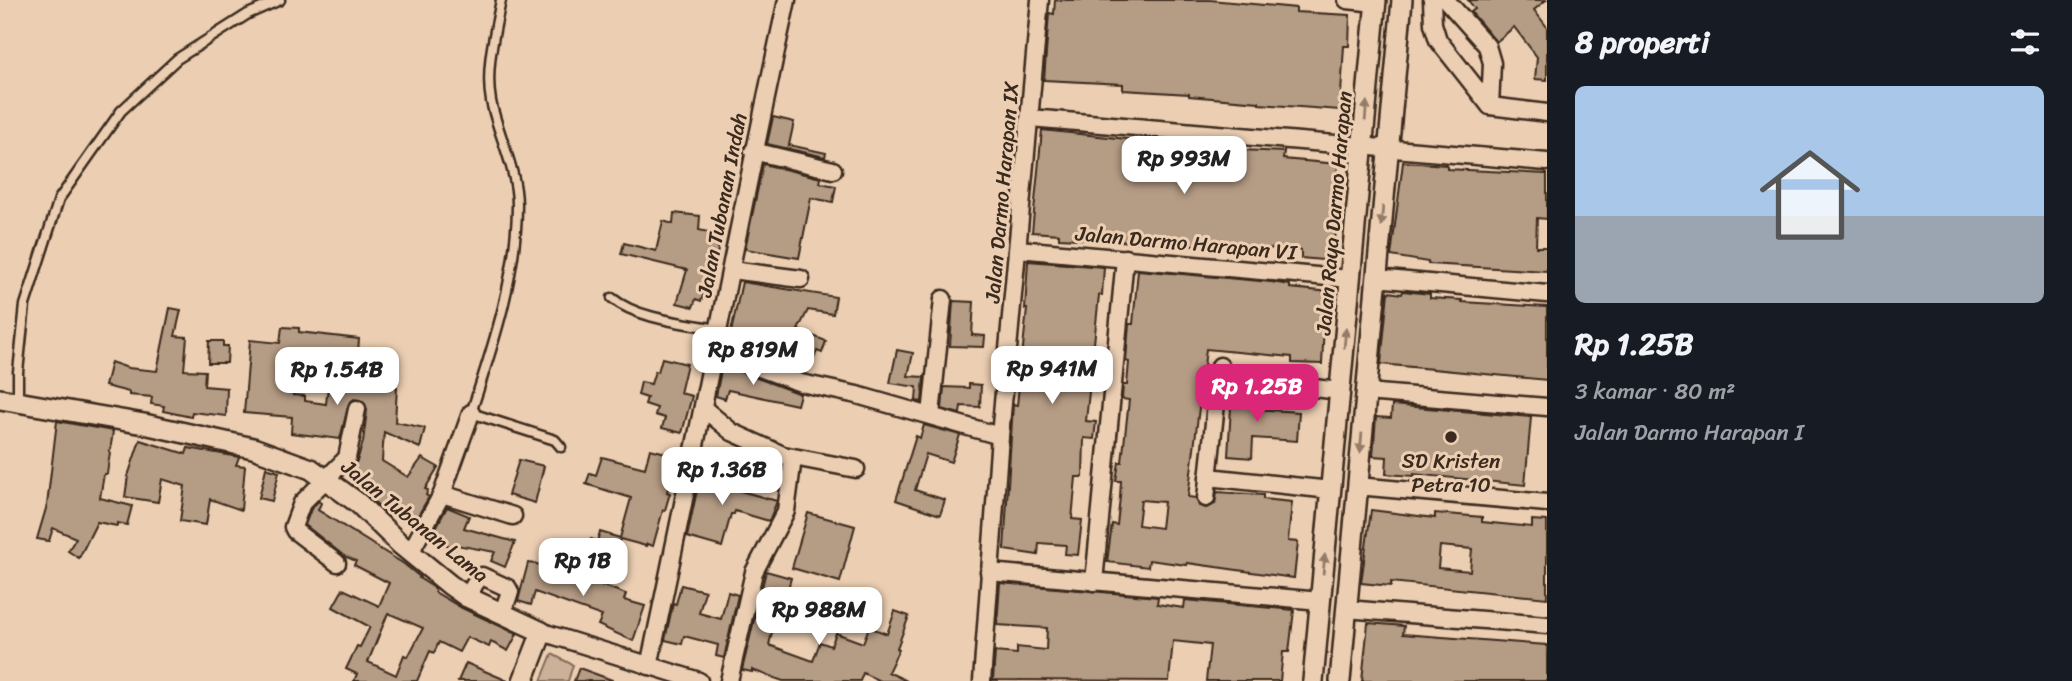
<!DOCTYPE html>
<html lang="id">
<meta charset="utf-8">
<style>
body{margin:0;font-family:Sriracha,sans-serif;background:#20242c;color:#f1f3f6;height:100vh;display:flex;flex-direction:column;font-size:26px;white-space:nowrap}
*{box-sizing:border-box;margin:0}
p{font-size:23px;color:#9ea1a6}
.icon{flex:none;width:38px;height:38px;fill:none;stroke:currentColor;stroke-width:2;stroke-linecap:round;stroke-linejoin:round}
.map{position:relative;flex:1;overflow:hidden}
.panel{display:flex;flex-direction:column;background:#171b24;width:525px}
.panel>*{flex:none}
.price{position:absolute;translate:-50% -60px;padding:0 16px;border-radius:14px;background:#fff;color:#222;font-size:23px;line-height:46px;filter:drop-shadow(0 2px 4px #0008)}
.price::after{content:'';position:absolute;left:50%;top:42px;width:21px;height:16px;margin-left:-10px;background:inherit;clip-path:polygon(0 0,100% 0,50% 100%)}
.price.on{background:#db2777;color:#fff}
ul{padding:0;list-style:none}
li{display:grid;align-content:center;gap:14px;height:371px;padding:0 28px}
li+li{border-top:2px solid #363941}
li span{display:grid;place-items:center;height:217px;border-radius:10px;color:#555}
li>.icon{margin-inline-start:auto}
span .icon{width:126px;height:126px;fill:#fffc;stroke-width:1}
li b{font-size:30px}
h2{display:flex;justify-content:space-between;align-items:center;height:84px;padding:0 28px;font-size:30px}
main{display:flex;flex:1;min-height:0}
.map>svg:first-child{display:block}
</style>
<main>
<div class="map">
<svg width="1547" height="681" viewBox="0 0 1547 681">
<rect width="100%" height="100%" fill="#eccfb3"/>
<filter id="ink" filterUnits="userSpaceOnUse"><feTurbulence type="fractalNoise" baseFrequency=".0143" numOctaves="2"/><feDisplacementMap in="SourceGraphic" scale="14" xChannelSelector="R" yChannelSelector="G"/><feConvolveMatrix kernelMatrix="1 2 1 2 8 2 1 2 1" color-interpolation-filters="sRGB"/></filter>
<g filter="url(#ink)">
<!-- green -->
<polygon fill="#ccb198" stroke="#846e5b" stroke-width="2" points="552,654 573,665 568,681 541,681"/>
<!-- building -->
<g fill="#b59c85" stroke="#3b2a1e" stroke-width="2" fill-rule="evenodd">
<polygon points="1055,0 1210,0 1296,8 1296,12 1350,15 1349,46 1344,46 1340,110 1259,104 1259,102 1189,96 1189,94 1123,90 1123,84 1044,80 1049,13 1054,14"/>
<polygon points="1468,0 1546,0 1534,10 1547,27 1547,80 1535,79 1537,57 1514,27 1496,42 1471,12 1475,9"/>
<polygon points="773,117 794,122 789,145 826,153 825,157 767,144"/>
<polygon points="1042,130 1136,140 1135,148 1145,148 1144,152 1188,155 1188,145 1208,147 1208,144 1220,145 1219,149 1284,152 1283,159 1338,164 1333,219 1337,219 1333,261 1301,258 1301,250 1059,238 1059,234 1032,232"/>
<polygon points="1403,162 1447,165 1447,169 1547,174 1547,219 1537,218 1536,247 1547,247 1547,271 1428,264 1428,262 1391,256"/>
<polygon points="763,164 821,178 820,183 836,186 833,202 811,198 799,258 745,249"/>
<polygon points="674,213 700,216 699,230 721,235 712,278 709,278 701,301 696,299 693,307 677,303 687,270 621,254 624,243 656,251 663,221 673,224"/>
<polygon points="1028,261 1104,267 1102,295 1099,295 1086,421 1096,422 1094,439 1084,438 1083,477 1076,477 1072,519 1082,520 1078,555 1065,554 1066,545 1039,543 1038,555 1004,550 1013,404 1017,405 1027,309 1025,309"/>
<path d="M1138 270 1271 282 1290 285V288L1331 292 1328 325H1324L1322 364 1292 363V357L1206 349 1201 392 1188 497 1196 498 1199 506 1206 508 1215 504 1217 492 1263 495V499L1292 502 1288 541 1298 542 1294 578 1187 563V565L1149 560 1148 567 1107 562 1112 524 1117 525 1120 497 1121 481H1116L1119 462H1122L1129 400 1122 399 1123 385H1127L1129 362 1126 361 1129 324H1133ZM1141 500 1164 502 1161 528 1138 525Z"/>
<polygon points="742,282 836,297 833,314 808,310 798,330 826,341 822,353 817,351 812,364 792,356 788,367 726,345 727,340 729,341"/>
<polygon points="1403,291 1430,294 1430,298 1462,300 1462,302 1547,307 1547,380 1381,364 1388,292 1402,294"/>
<polygon points="953,301 974,302 972,335 985,336 984,347 950,346"/>
<polygon points="170,308 181,310 175,336 187,337 184,370 205,371 204,386 227,388 226,416 192,412 191,417 163,411 164,406 151,404 152,397 129,395 129,392 105,386 111,362 128,368 157,371"/>
<path d="M282 327 299 328V332L359 339 357 366 395 367 394 387H397L395 422 425 428 420 448 384 432 382 461 408 477 422 458 438 467 425 489 428 490 426 495 429 497 416 519 393 508 389 515 385 512 369 497 374 489 350 469 357 461 363 442 367 410 363 401 354 399 349 403 340 439 291 433 292 417 244 413 250 340 280 343ZM295 368 330 369 326 404 305 401V396L293 395Z"/>
<polygon points="209,341 223,341 223,346 228,346 227,363 208,363"/>
<polygon points="897,350 913,353 908,376 924,377 922,402 916,401 917,387 890,383"/>
<polygon points="662,358 687,364 680,393 692,396 682,433 662,428 665,418 655,415 657,408 645,404 647,398 638,395 641,382 651,384 655,371 658,372"/>
<polygon points="722,365 800,394 797,405 728,390 725,399 716,396"/>
<polygon points="969,384 981,385 980,407 961,406 960,414 942,409 944,387 969,388"/>
<polygon points="1232,390 1256,392 1255,409 1299,412 1297,441 1253,438 1252,458 1228,456"/>
<polygon points="1392,405 1531,417 1525,485 1414,474 1414,476 1386,474 1387,457 1373,456 1376,417 1391,418"/>
<polygon points="57,421 113,431 107,474 104,474 100,498 132,506 127,525 117,523 117,526 97,522 79,558 68,551 76,538 53,528 49,541 37,539 47,505"/>
<polygon points="924,425 960,435 951,462 926,454 915,490 945,500 940,515 896,500 916,436 920,438"/>
<polygon points="140,440 186,454 188,448 239,457 236,465 245,466 241,510 210,499 206,525 180,521 185,486 162,479 158,502 125,497 128,476"/>
<polygon points="650,449 678,456 667,492 670,493 665,510 663,510 653,546 647,544 646,546 620,539 612,566 585,558 591,539 597,541 600,532 620,538 631,498 586,484 590,473 596,475 602,457 645,468"/>
<polygon points="519,460 544,466 535,503 508,495"/>
<polygon points="706,465 730,472 726,487 777,501 769,521 735,511 734,514 731,514 722,547 687,537 699,481 701,481"/>
<polygon points="266,468 279,472 272,501 259,498"/>
<path d="M318 501 321 503 318 510 404 564 420 577 419 578 436 589 435 592 462 608 517 634 508 651 491 642 489 647 467 637 459 652 439 642 434 653 430 651 417 681H354L357 674 346 669 357 646 360 647 370 627 333 607 343 589 379 606 389 583 354 565 356 561 344 556 305 525 311 509ZM388 613 423 628 408 657 404 655 396 675 368 662Z"/>
<polygon points="447,507 469,516 464,528 515,542 505,567 491,561 495,552 457,545 455,549 431,537"/>
<path d="M1371 510 1435 518V513L1482 517V522L1532 527V520L1547 521V598L1391 582V586L1361 583ZM1440 546 1472 549 1470 571 1438 568Z"/>
<polygon points="808,513 855,526 840,582 792,568"/>
<polygon points="528,563 550,566 626,594 624,600 645,606 633,641 598,625 602,616 535,592 531,605 518,601"/>
<polygon points="766,571 791,578 783,607 778,606 769,645 813,661 820,642 831,646 836,633 863,643 869,627 887,634 895,611 909,616 897,648 899,649 888,672 907,681 880,681 863,673 860,681 783,681 752,670 752,672 742,670"/>
<polygon points="1000,583 1158,597 1157,604 1184,608 1185,600 1294,610 1289,652 1283,652 1280,681 1206,681 1210,645 1173,641 1169,681 993,680 995,652 1017,654 1017,647 1046,650 1047,628 997,625"/>
<polygon points="681,585 705,591 699,613 721,619 728,592 738,595 724,658 716,656 718,645 684,636 682,644 665,640 673,603 676,604"/>
<polygon points="1368,623 1404,626 1403,634 1547,645 1547,681 1362,681"/>
<polygon points="466,663 508,681 458,681"/>
<polygon points="579,668 612,680 611,681 574,681"/>
</g>
<g fill="none" stroke-linecap="round" stroke-linejoin="round">
<!-- service casing -->
<g stroke="#3b2a1e" stroke-width="13">
<g id="service">
<path d="M501 0C495 32 485 69 491 101 498 135 517 169 517 205 517 275 493 346 471 413L555 440 561 447"/>
<path d="M612 298C637 319 685 323 718 329"/>
<polyline points="18,400 18,372 25,305 59,199 121,111 177,59 248,14 280,0"/>
</g>
</g>
<!-- minor casing -->
<g stroke="#3b2a1e" stroke-width="21">
<g id="minor">
<polyline points="1347,0 1376,3"/>
<polyline points="1432,0 1433,24 1438,40 1490,106 1547,113"/>
<polyline points="1446,0 1487,46 1492,63 1490,106"/>
<polyline points="1030,118 1547,162"/>
<polyline points="753,151 833,170"/>
<polyline points="1018,249 1350,279"/>
<polyline points="731,270 801,279"/>
<polyline points="1376,278 1547,294"/>
<polyline points="713,351 801,383 857,395 1000,436"/>
<polyline points="1219,377 1340,391"/>
<polyline points="1366,392 1547,407"/>
<polyline points="703,408 732,432 783,455 856,469"/>
<polyline points="931,415 943,299"/>
<polyline points="1208,477 1331,490"/>
<polyline points="1357,486 1547,503"/>
<polyline points="442,494 513,516"/>
<polyline points="1206,498 1220,366"/>
<polyline points="410,553 442,494 471,413"/>
<polyline points="337,563 295,531 293,527 302,503 347,458 357,409"/>
<polyline points="989,572 1321,601"/>
<polyline points="1094,582 1125,258"/>
<polyline points="467,597 479,577 482,576 508,588 510,592 502,614"/>
<polyline points="1346,609 1547,625"/>
<polyline points="542,632 699,681"/>
<path d="M649 666C697 445 738 222 787 0"/>
<polyline points="729,681 754,572 786,511 793,458"/>
<polyline points="982,681 1000,436 1040,0"/>
</g>
</g>
<!-- tertiary casing -->
<g stroke="#3b2a1e" stroke-width="24">
<g id="tertiary">
<polyline points="0,399 144,424 253,448 311,469 358,503 401,545 450,585 467,597 542,632 523,681"/>
<polyline points="1313,681 1376,0"/>
<polyline points="1340,681 1402,0"/>
</g>
</g>
<!-- service -->
<use href="#service" stroke="#eccfb3" stroke-width="8"/>
<!-- minor -->
<use href="#minor" stroke="#eccfb3" stroke-width="16"/>
<!-- tertiary -->
<use href="#tertiary" stroke="#eccfb3" stroke-width="19"/>
</g>
<!-- one-way arrows -->
<defs><path id="oneway-solid" d="M-6-.8H1V-3.2L6.5 0L1 3.2V.8H-6Z" transform="scale(1.75)"/></defs>
<g fill="#947c68">
<use href="#oneway-solid" transform="translate(1366 111) rotate(-85)"/>
<use href="#oneway-solid" transform="translate(1382 216) rotate(95)"/>
<use href="#oneway-solid" transform="translate(1345 338) rotate(-85)"/>
<use href="#oneway-solid" transform="translate(1361 443) rotate(95)"/>
<use href="#oneway-solid" transform="translate(1324 564) rotate(-85)"/>
</g>
</g>
<!-- markers -->
<circle fill="#3b2a1e" stroke="#eccfb3" stroke-width="2.5" cx="1451" cy="437" r="7"/>
<g text-anchor="middle" stroke-width="6" stroke-linejoin="round" paint-order="stroke">
<!-- street labels -->
<g font-size="21" fill="#3b2a1e" stroke="#eccfb3">
<text transform="translate(1002 192) rotate(-85)" y="7">Jalan Darmo Harapan IX</text>
<text transform="translate(722 205) rotate(-79)" y="7">Jalan Tubanan Indah</text>
<text transform="translate(1334 213) rotate(-85)" y="7">Jalan Raya Darmo Harapan</text>
<text transform="translate(1186 243) rotate(5)" y="7">Jalan Darmo Harapan VI</text>
<text transform="translate(415 521) rotate(39)" y="7">Jalan Tubanan Lama</text>
</g>
<!-- poi labels -->
<g font-size="21" fill="#3b2a1e" stroke="#eccfb3">
<text x="1451" y="468">SD Kristen<tspan x="1451" dy="24">Petra 10</tspan></text>
</g>
</g>
</svg>
<b class="price" style="left:1184px;top:196px">Rp 993M</b>
<b class="price" style="left:753px;top:387px">Rp 819M</b>
<b class="price" style="left:1052px;top:406px">Rp 941M</b>
<b class="price" style="left:337px;top:407px">Rp 1.54B</b>
<b class="price on" style="left:1257px;top:424px">Rp 1.25B</b>
<b class="price" style="left:722px;top:507px">Rp 1.36B</b>
<b class="price" style="left:583px;top:598px">Rp 1B</b>
<b class="price" style="left:819px;top:647px">Rp 988M</b>
</div>
<section class="panel">
<h2>8 properti<svg class="icon" aria-label="filters" viewBox="0 0 24 24"><path d="M4 7h16M4 17h16"/><circle cx="9" cy="7" r="2"/><circle cx="15" cy="17" r="2"/></svg></h2>
<ul>
<li><span style="background:linear-gradient(#a9c7e8 60%,#9aa5b1 0)"><svg class="icon" aria-label="home" viewBox="0 0 24 24"><path d="M3 11l9-7 9 7M6 9v11h12V9"/></svg></span><div><b>Rp 1.25B</b><p>3 kamar · 80 m²</p><p>Jalan Darmo Harapan I</p></div></li>
</ul>
</section>
</main>
